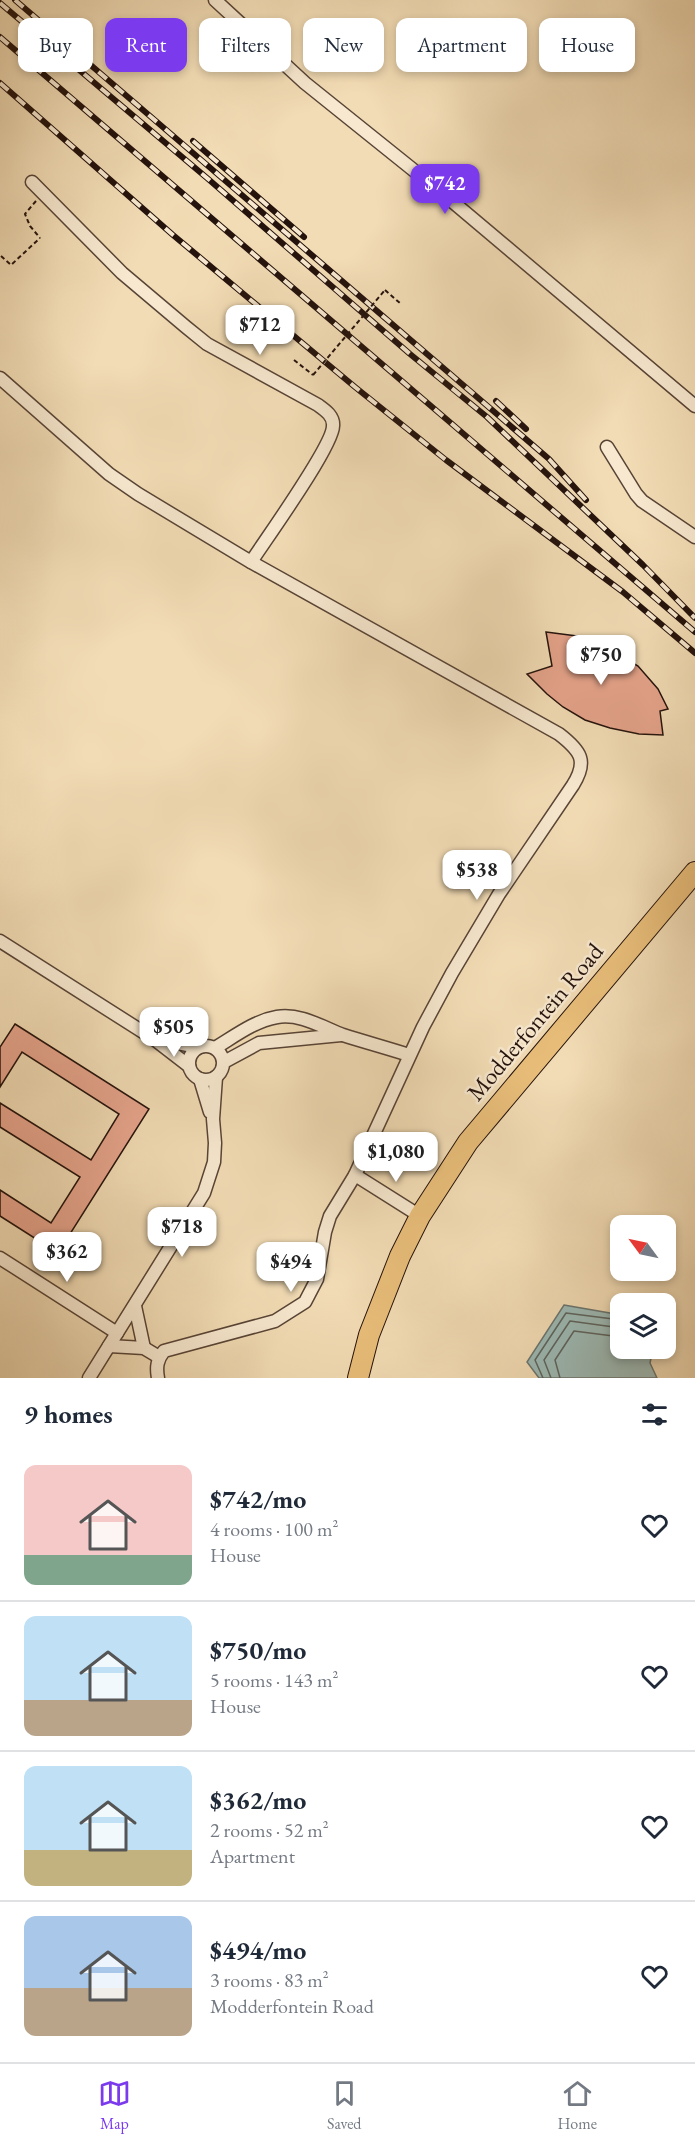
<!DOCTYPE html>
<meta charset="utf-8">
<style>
body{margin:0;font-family:"EB Garamond",serif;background:#f6f6f7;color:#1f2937;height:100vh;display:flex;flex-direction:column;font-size:22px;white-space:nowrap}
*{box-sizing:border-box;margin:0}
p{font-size:20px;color:#747a83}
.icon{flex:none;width:33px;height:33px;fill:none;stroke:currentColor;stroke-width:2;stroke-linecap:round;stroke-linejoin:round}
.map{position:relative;height:1378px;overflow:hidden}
.sheet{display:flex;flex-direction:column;background:#fff;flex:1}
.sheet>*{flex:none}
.banner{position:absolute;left:18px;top:18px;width:660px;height:54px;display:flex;gap:12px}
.needle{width:39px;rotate:303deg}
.controls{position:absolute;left:610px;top:1215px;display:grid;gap:12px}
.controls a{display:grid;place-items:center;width:66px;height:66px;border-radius:12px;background:#fff;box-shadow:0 3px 9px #0003;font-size:30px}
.price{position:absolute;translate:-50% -51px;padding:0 14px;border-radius:12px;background:#fff;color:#222;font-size:20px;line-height:39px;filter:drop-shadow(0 2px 3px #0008)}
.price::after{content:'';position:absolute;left:50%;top:36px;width:18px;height:14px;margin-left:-9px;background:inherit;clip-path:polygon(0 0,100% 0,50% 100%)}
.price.current{background:#7c3aed;color:#fff}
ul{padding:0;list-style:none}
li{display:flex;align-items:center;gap:18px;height:150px;padding:0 24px}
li+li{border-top:2px solid #e0e1e3}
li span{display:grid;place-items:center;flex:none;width:168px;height:120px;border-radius:12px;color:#555}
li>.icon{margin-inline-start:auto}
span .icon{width:72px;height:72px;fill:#fffc;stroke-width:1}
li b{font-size:26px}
h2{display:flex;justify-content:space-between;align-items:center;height:72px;padding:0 24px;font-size:26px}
.tag{padding:0 21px;border-radius:12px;background:#fff;box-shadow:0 3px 9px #0003;font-size:21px;line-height:54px}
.tag.current{background:#7c3aed;color:#fff}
.tab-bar{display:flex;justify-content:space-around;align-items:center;height:84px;border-top:2px solid #e0e1e3;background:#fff;font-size:16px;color:#747a83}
.tab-bar a{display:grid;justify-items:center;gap:3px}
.tab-bar .current{color:#7c3aed}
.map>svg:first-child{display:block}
</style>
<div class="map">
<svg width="695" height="1378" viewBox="0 0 695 1378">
<rect width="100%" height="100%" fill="#f2dcb5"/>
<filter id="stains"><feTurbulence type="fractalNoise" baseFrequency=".00333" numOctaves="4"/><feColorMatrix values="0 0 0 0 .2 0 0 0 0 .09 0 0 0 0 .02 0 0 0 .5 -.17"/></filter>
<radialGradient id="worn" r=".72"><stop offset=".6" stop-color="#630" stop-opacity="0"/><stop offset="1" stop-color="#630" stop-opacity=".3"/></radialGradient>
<!-- water -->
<polygon fill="#9dbab5" stroke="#6d7771" stroke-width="1.5" points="564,1305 621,1315 621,1348 653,1349 650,1363 657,1378 539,1378 527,1362"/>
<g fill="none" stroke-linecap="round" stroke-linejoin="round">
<!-- shore -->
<g stroke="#606660" stroke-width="1.5">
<polyline points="543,1378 535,1360 566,1313 621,1320"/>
<polyline points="551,1378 544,1360 570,1321 621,1328"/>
<polyline points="560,1378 555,1360 574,1331 621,1337"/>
</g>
</g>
<!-- building -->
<g fill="#e6a48c" stroke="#24120c" stroke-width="1.5">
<polygon points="546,632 577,636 602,644 638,666 658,689 668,709 660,711 663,735 639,734 610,728 585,720 563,707 547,694 527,674 552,666"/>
<polygon points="15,1024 149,1109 58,1253 0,1216 0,1190 51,1223 80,1177 0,1127 0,1103 91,1160 119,1114 22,1052 0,1087 0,1047"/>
</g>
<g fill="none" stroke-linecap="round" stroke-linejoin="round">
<!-- street casing -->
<g stroke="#584436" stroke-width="15">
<g id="street">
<polyline points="215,0 305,83 447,197 695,406"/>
<path d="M32 182 122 273 186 327 207 344 318 405C325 410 334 416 333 426 333 446 266 539 251 562"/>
<path d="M0 378 109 474 138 494 251 562 559 734C581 751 588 761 573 785L499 894 452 973 423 1027 355 1175 330 1216 325 1232 317 1279 305 1302 275 1321 164 1351C157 1360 156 1367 158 1378"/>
<polyline points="607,447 636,494 642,501 695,537"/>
<polyline points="0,941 154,1039 189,1066"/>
<polyline points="155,1039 199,1047"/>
<circle cx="206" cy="1063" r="17"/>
<path d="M215 1048C235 1036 254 1021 277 1017 300 1013 322 1027 343 1035 365 1042 387 1048 409 1055"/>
<polyline points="224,1062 259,1043 341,1035"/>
<polyline points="200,1079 210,1112"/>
<polyline points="355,1175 420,1216"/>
<polyline points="0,1258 117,1333"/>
<polyline points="135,1306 144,1348"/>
<polyline points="109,1346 144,1348 159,1357"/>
<polyline points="89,1378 204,1193 214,1162 215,1143 213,1119 216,1077"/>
</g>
</g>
<!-- primary casing -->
<g stroke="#24120c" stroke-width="22">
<polyline id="primary" points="358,1378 369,1335 400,1256 420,1216 468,1142 695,872"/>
</g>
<!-- path -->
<g stroke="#24120c" stroke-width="2" stroke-dasharray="4.5 3" stroke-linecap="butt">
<polyline points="36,201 25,214 30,226 40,238"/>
<polyline points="1,256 11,265 40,238"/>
<polyline points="385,290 401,304"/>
<polyline points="294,360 313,375"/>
</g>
<!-- street -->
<use href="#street" stroke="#f7e8cf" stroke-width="12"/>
<!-- primary -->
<use href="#primary" stroke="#e9be7a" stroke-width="20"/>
<!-- rail casing -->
<g stroke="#24120c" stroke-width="6">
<g id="rail">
<polyline points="15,0 484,403 549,459 586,500"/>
<polyline points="0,3 207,178 410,354 487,417 643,565 695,618"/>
<polyline points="0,37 695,632"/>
<polyline points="0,83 173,235 355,387 446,460 623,592 695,653"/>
<polyline points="193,141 304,237"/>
<polyline points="496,401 526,429"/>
</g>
</g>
<!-- rail -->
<use href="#rail" stroke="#f7e8cf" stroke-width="4" stroke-dasharray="11" stroke-linecap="butt"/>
<!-- path-bridge -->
<polyline stroke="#24120c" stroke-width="2" stroke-dasharray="4.5 3" stroke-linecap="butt" points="313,375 385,290"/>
</g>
<g text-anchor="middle" stroke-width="5" stroke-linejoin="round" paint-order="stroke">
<!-- street labels -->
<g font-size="24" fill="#24120c" stroke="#f7e8cf">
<text transform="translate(535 1022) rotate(-50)" y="8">Modderfontein Road</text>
</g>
</g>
<rect width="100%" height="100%" filter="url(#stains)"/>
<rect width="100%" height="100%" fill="url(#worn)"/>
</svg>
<div class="controls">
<a><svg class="needle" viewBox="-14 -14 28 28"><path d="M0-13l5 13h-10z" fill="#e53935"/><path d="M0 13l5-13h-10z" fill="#747a83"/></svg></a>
<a><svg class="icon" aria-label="layers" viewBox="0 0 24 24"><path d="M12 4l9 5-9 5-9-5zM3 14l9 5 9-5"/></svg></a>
</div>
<b class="price current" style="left:445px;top:215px">$742</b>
<b class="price" style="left:260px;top:356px">$712</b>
<b class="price" style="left:601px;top:686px">$750</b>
<b class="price" style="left:477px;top:901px">$538</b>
<b class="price" style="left:174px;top:1058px">$505</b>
<b class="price" style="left:396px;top:1183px">$1,080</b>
<b class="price" style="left:182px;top:1258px">$718</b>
<b class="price" style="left:67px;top:1283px">$362</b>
<b class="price" style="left:291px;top:1293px">$494</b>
<div class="banner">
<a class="tag">Buy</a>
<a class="tag current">Rent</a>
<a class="tag">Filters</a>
<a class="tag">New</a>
<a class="tag">Apartment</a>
<a class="tag">House</a>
</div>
</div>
<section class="sheet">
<h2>9 homes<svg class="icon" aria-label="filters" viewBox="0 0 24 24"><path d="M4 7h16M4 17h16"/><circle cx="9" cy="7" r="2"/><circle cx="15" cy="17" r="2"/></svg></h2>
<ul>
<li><span style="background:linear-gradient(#f6c9c9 75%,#7fa58c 0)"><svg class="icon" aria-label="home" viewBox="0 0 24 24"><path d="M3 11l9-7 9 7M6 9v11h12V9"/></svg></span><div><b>$742/mo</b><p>4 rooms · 100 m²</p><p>House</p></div><svg class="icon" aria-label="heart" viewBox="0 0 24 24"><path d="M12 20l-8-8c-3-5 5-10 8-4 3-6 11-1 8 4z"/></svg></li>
<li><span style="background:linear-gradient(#bfe0f5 70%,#b9a48a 0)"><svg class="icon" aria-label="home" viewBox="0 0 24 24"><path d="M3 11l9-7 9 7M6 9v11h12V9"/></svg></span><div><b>$750/mo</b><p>5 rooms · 143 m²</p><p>House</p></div><svg class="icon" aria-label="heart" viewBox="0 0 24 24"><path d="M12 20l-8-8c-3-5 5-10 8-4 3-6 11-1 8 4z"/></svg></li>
<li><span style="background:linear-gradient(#bfe0f5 70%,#c2b280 0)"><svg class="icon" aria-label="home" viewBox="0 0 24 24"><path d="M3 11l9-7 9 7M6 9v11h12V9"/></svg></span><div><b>$362/mo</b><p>2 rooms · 52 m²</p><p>Apartment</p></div><svg class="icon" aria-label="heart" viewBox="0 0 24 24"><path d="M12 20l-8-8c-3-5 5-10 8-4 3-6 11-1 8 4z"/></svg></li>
<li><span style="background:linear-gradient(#a9c7e8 60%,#b9a48a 0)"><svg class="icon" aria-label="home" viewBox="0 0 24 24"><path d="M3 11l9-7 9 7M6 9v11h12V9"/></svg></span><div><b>$494/mo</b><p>3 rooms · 83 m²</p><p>Modderfontein Road</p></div><svg class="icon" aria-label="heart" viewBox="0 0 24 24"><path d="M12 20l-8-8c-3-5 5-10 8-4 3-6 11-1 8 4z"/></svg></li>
</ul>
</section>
<nav class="tab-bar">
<a class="current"><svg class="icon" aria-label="map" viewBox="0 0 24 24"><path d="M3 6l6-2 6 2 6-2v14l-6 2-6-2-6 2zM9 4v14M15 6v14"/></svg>Map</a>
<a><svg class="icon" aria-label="saved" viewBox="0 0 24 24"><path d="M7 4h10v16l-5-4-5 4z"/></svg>Saved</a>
<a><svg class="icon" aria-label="home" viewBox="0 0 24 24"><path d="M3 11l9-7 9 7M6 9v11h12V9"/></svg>Home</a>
</nav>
